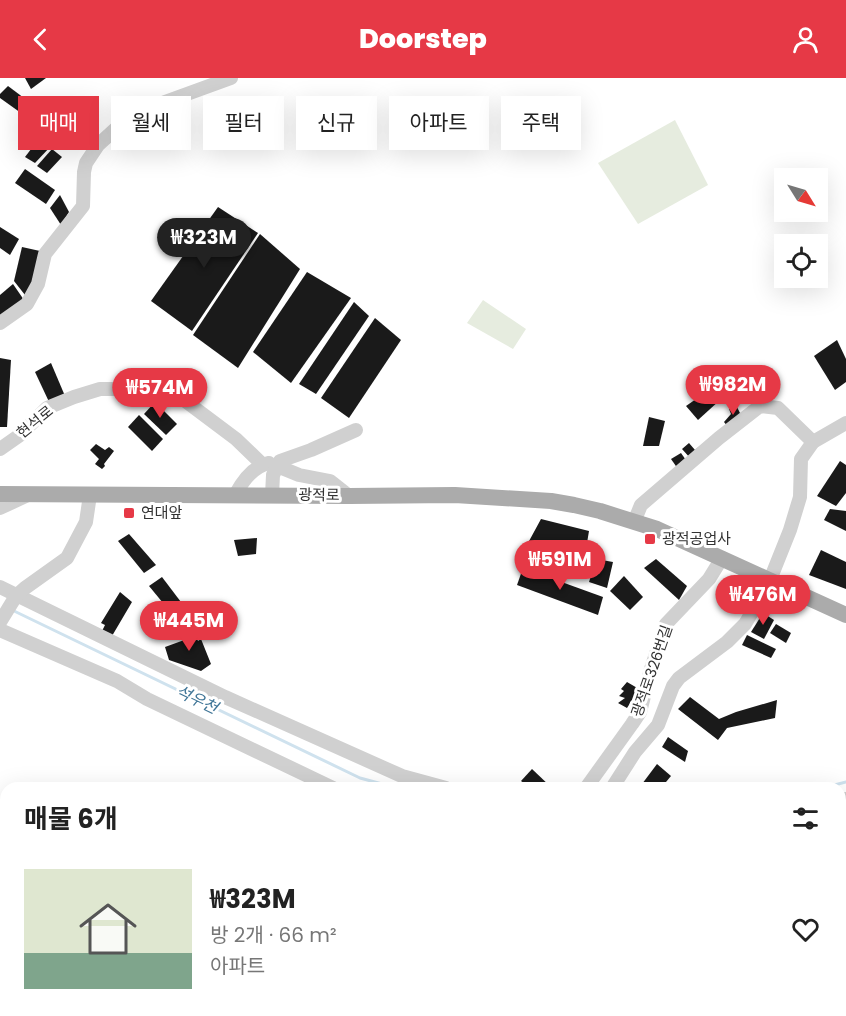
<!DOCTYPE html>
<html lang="ko">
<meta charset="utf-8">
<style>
body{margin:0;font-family:Poppins,"Noto Sans KR",sans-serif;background:#f2f2f2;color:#222;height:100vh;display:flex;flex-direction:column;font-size:22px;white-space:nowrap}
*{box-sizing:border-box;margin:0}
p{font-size:20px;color:#767676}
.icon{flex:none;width:33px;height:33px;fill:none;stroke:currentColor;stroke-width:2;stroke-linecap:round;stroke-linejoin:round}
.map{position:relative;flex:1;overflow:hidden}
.sheet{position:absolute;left:0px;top:704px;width:846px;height:236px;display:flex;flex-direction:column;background:#fff;border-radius:18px 18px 0 0;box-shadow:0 6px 24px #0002}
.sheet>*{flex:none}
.hud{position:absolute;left:18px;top:18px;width:810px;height:54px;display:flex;gap:12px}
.needle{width:39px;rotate:127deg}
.buttons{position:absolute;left:774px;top:90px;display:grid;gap:12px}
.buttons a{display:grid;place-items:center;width:54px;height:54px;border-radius:0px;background:#fff;box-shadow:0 6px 24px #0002;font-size:30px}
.price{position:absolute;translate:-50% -51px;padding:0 14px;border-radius:21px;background:#e63946;color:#fff;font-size:20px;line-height:39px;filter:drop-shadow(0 2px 3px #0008)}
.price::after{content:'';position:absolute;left:50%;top:36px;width:18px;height:14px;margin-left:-9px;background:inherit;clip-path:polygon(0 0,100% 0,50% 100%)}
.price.active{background:#222;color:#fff}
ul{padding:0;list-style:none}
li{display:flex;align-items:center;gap:18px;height:150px;padding:0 24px}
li+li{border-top:2px solid #e0e0e0}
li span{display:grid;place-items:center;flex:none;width:168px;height:120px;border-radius:0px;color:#555}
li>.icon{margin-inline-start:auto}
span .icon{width:72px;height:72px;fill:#fffc;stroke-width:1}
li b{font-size:26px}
h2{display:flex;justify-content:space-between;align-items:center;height:72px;padding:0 24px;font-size:26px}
.pill{padding:0 21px;border-radius:0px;background:#fff;box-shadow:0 6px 24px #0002;font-size:21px;line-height:54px}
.pill.active{background:#e63946;color:#fff}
header{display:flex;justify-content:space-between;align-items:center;height:78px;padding:0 24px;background:#e63946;color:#fff;font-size:27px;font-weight:800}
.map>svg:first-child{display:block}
</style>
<header><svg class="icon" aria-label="back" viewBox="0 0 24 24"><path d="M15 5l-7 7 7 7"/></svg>Doorstep<svg class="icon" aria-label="person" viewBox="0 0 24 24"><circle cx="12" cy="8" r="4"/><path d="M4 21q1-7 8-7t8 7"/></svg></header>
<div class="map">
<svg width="846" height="938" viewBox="0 0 846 938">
<rect width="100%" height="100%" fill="#fff"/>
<!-- green -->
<g fill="#e6ecdf">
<polygon points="675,42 708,107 638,146 598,85"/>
<polygon points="483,222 526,251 513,271 467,245"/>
<polygon points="584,933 624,933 646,938 583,938 580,934"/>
</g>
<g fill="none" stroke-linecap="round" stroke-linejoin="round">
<!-- stream -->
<g stroke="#cfe2ee" stroke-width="3">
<polyline points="12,532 360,700 397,710"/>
<polyline points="823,710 846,704"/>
</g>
</g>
<!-- building -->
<g fill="#1a1a1a">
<polygon points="25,0 46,0 31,11"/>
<polygon points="8,8 28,23 21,35 0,20 0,16"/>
<polygon points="41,58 51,68 35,85 25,79"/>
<polygon points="52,71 62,79 47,95 37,88"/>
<polygon points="25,91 55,112 46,126 15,105"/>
<polygon points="60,117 69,134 61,147 50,130"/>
<polygon points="218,129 258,155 192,253 151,223"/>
<polygon points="0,149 19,161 10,177 0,170"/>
<polygon points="260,156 300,191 238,290 193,257"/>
<polygon points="22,169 40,173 34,204 25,217 14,203"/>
<polygon points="307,194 351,220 291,305 253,274"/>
<polygon points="13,206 24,222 0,239 0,217"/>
<polygon points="354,224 369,238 316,316 299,306"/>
<polygon points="375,240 401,262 349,340 321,320"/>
<polygon points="837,262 846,281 846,304 835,312 814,278"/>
<polygon points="0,280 11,282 7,349 0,349"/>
<polygon points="51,285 65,318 50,326 35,294"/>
<polygon points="709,312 720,322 698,342 686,328"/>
<polygon points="155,324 177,346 166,357 144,336"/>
<polygon points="736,327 741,337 728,349 724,344 731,336 729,331"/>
<polygon points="139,337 163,361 152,373 128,349"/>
<polygon points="649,339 665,343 659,368 643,368"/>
<polygon points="689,365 695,372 700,368 691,381 682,371"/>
<polygon points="96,366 105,372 109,369 114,373 104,386 105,388 102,391 95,386 99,381 90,372"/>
<polygon points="681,375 688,385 678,391 671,381"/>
<polygon points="840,383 846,387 846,415 836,428 817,418"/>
<polygon points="830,431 846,433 846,453 824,442"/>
<polygon points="541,441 589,453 586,471 557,464 551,476 544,472 538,483 522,476"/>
<polygon points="129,456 156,487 144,495 118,463"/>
<polygon points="257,460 256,476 238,478 234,462"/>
<polygon points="821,472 846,484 846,511 809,497"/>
<polygon points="596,481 613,484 607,510 589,504"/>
<polygon points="656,481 687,508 679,522 644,490"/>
<polygon points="523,490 603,519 598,537 517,507"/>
<polygon points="624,498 643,519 630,532 610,513"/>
<polygon points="162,499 187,532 177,542 149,508"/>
<polygon points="120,514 132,524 112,558 102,553 105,547 101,545"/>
<polygon points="763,535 774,542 764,561 751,554"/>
<polygon points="776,546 791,555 786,565 770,555"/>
<polygon points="192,549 198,563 201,561 211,586 201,593 169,582 165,569 187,561 184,552"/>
<polygon points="747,557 776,571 771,580 742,567"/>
<polygon points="627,604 639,611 627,630 618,625 625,620 619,618 624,613 621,611"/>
<polygon points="690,619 719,641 736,634 777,622 775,640 727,650 718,662 678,631"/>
<polygon points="668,659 688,673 685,684 662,669"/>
<polygon points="657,686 671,698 661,710 639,710"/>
<polygon points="532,691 552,710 530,710 521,703"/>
<polygon points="846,770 846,784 841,784 840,771"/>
<rect x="840" y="796" width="6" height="27"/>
<polygon points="846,834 846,851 840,852 840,835"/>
<polygon points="176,933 195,933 196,938 170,938"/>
<polygon points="213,933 236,933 238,938 202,938"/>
<polygon points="245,933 267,933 268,938 246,938"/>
<polygon points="440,933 459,933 454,938 442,938 439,935"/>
<polygon points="465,933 475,933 480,938 460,938"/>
</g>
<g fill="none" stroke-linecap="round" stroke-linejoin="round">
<!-- minor -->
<g stroke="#d0d0d0" stroke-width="14">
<polyline points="0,245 27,226 38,206 45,176 83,128 84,94 86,85 98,67 121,46 143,32 231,0"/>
<polyline points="0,371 20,357 47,330 74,319 100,311 128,311 163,315 184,322 236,361 262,386"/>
<polyline points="277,388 299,397 330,403 349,418"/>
<path d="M235 417C242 404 253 388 269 385"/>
<polyline points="272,417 273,397 280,383 311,372 356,352"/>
<polyline points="0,430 28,417"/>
<polyline points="634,444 641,427 719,360 760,328 778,330 813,364"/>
<polyline points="0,509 225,619 402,698 446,710"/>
<polyline points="0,544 16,518 25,510 67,480 86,444 90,417"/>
<polyline points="0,552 117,603 147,621 333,710"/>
<polyline points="586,710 632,646 640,634 650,594 666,546 709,501 722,480"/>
<polyline points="612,710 635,674 658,647 673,608 679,600 727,564 745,546 758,524 770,502 790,452 800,419 801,381 813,364 846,345"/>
<polyline points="840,722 846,721"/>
<polyline points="0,830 6,843"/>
<polyline points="0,881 6,881"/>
<polyline points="840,921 846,924"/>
<polyline points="47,933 49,938"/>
<polyline points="487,933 492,938"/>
<polyline points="144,938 148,933"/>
<polyline points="365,938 374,933"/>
</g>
<!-- major -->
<polyline stroke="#ababab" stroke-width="16" points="0,416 349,418 455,417 551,423 574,427 600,433 657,451 846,537"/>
</g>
<!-- markers -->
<g fill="#e63946" stroke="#fff" stroke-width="2">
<rect x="123" y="429" width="12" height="12" rx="3"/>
<rect x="644" y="455" width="12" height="12" rx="3"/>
</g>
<g text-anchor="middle" stroke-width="6" stroke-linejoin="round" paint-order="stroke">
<!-- street labels -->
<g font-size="15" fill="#333" stroke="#fff">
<text transform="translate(35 344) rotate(-39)" y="5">현석로</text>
<text transform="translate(319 417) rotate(1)" y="5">광적로</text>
<text transform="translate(652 593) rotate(-71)" y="5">광적로326번길</text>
</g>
<!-- poi labels -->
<g font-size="15" fill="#333" stroke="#fff" text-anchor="start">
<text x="141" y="440">연대앞</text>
<text x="662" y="466">광적공업사</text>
</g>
<!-- water labels -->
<g font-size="16" font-style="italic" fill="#3f7597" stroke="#fff">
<text transform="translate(197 621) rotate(26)" y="6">석우천</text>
</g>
</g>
</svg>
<div class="buttons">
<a><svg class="needle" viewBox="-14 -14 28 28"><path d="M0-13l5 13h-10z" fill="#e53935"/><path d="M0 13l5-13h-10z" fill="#767676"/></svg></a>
<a><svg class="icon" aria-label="locate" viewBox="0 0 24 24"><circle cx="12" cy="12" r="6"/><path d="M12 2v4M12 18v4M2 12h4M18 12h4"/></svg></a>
</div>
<b class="price active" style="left:204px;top:191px">₩323M</b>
<b class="price" style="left:733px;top:338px">₩982M</b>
<b class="price" style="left:160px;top:341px">₩574M</b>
<b class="price" style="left:560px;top:513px">₩591M</b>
<b class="price" style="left:763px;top:548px">₩476M</b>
<b class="price" style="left:189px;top:574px">₩445M</b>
<div class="hud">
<a class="pill active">매매</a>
<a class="pill">월세</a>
<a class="pill">필터</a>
<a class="pill">신규</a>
<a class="pill">아파트</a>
<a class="pill">주택</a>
</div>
<section class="sheet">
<h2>매물 6개<svg class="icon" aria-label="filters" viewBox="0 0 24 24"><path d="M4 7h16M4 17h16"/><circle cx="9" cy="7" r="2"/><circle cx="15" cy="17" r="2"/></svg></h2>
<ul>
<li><span style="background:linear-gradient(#dfe7d0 70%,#7fa58c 0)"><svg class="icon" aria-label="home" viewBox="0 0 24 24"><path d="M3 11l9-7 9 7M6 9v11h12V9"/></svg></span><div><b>₩323M</b><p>방 2개 · 66 m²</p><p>아파트</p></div><svg class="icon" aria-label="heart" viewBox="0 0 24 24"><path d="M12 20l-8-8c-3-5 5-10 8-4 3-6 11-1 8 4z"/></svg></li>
</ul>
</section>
</div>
